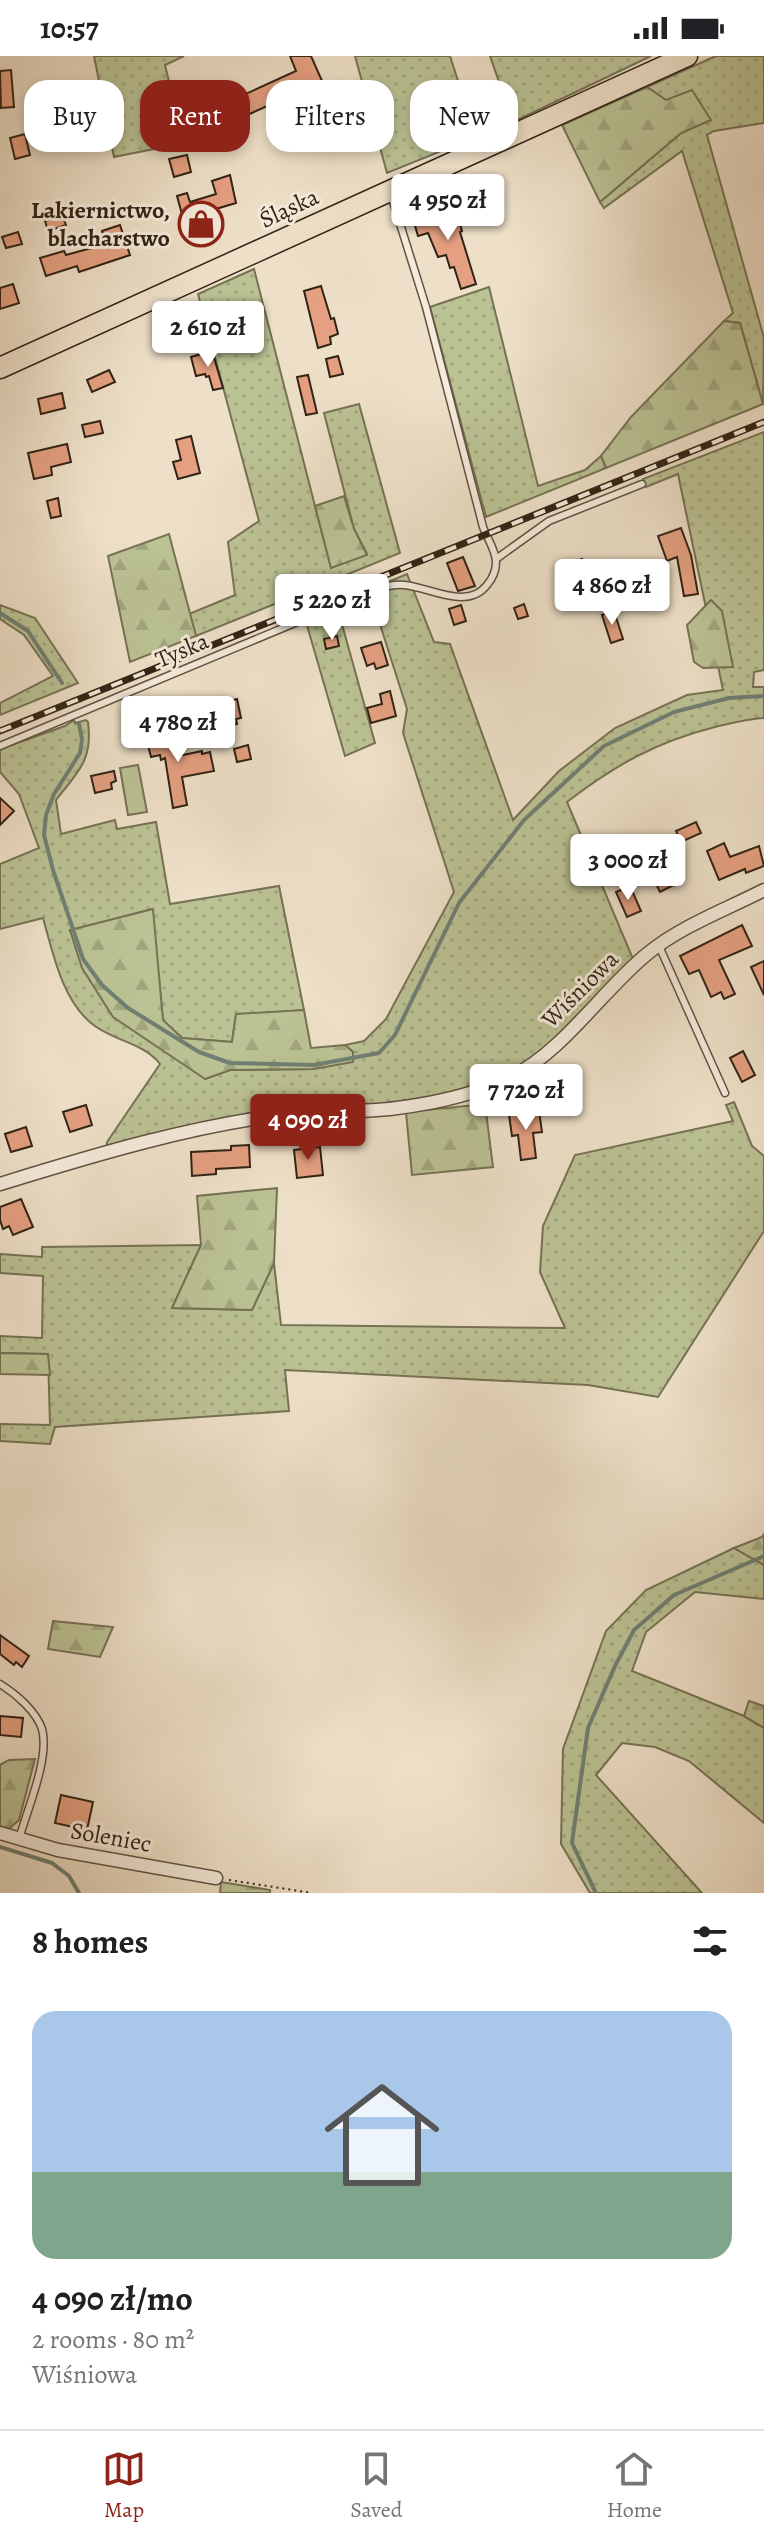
<!DOCTYPE html>
<meta charset="utf-8">
<style>
body{margin:0;font-family:Alegreya,serif;background:#f6f6f6;color:#202124;height:100vh;display:flex;flex-direction:column;font-size:30px;white-space:nowrap}
*{box-sizing:border-box;margin:0}
p{font-size:26px;color:#757577}
.icon{flex:none;width:44px;height:44px;fill:none;stroke:currentColor;stroke-width:2;stroke-linecap:round;stroke-linejoin:round}
.map{position:relative;height:1837px;overflow:hidden}
.drawer{display:flex;flex-direction:column;background:#fff;flex:1}
.drawer>*{flex:none}
.banner{position:absolute;left:24px;top:24px;width:716px;height:72px;display:flex;gap:16px}
.price{position:absolute;translate:-50% -68px;padding:0 18px;border-radius:8px;background:#fff;color:#222;font-size:26px;line-height:52px;filter:drop-shadow(0 2px 4px #0008)}
.price::after{content:'';position:absolute;left:50%;top:48px;width:24px;height:18px;margin-left:-12px;background:inherit;clip-path:polygon(0 0,100% 0,50% 100%)}
.price.active{background:#8f2418;color:#fff}
ul{padding:0;list-style:none}
li{display:grid;align-content:center;gap:16px;height:424px;padding:0 32px}
li span{display:grid;place-items:center;height:248px;border-radius:24px;color:#555}
li>.icon{margin-inline-start:auto}
span .icon{width:144px;height:144px;fill:#fffc;stroke-width:1}
li b{font-size:34px}
h2{display:flex;justify-content:space-between;align-items:center;height:96px;padding:0 32px;font-size:34px}
.tag{padding:0 28px;border-radius:24px;background:#fff;box-shadow:0 4px 12px #0003;font-size:28px;line-height:72px}
.tag.active{background:#8f2418;color:#fff}
.status{display:flex;justify-content:space-between;align-items:center;height:56px;padding:0 40px;background:#fff;direction:ltr}
.status svg{height:22px;fill:currentColor}
.menu{display:flex;justify-content:space-around;align-items:center;height:112px;border-top:2px solid #e0e0e0;background:#fff;font-size:22px;color:#757577}
.menu a{display:grid;justify-items:center;gap:4px}
.menu .active{color:#8f2418}
.map>svg:first-child{display:block}
</style>
<div class="status"><b>10:57</b><svg viewBox="0 0 49 12"><path d="M0 12V9h3v3zM5 12V6h3v6zM10 12V3h3v9zM15 12V0h3v12zM26 1h20v11H26zM47 4h2v5h-2z"/></svg></div>
<div class="map">
<svg width="764" height="1837" viewBox="0 0 764 1837">
<defs>
<pattern id="grass-dots" width="8" height="8" patternUnits="userSpaceOnUse" patternTransform="scale(2)"><rect width="8" height="8" fill="#bbc294"/><path d="M2 2h.1M6 6h.1" fill="none" stroke="#a1a67f" stroke-width="1.8" stroke-linecap="round"/></pattern>
<pattern id="forest-firs" width="22" height="20" patternUnits="userSpaceOnUse" patternTransform="scale(2)"><rect width="22" height="20" fill="#bbc294"/><path d="M5 1l3.5 6h-7zM16 11l3.5 6h-7z" fill="#a1a67f"/></pattern>
</defs>
<rect width="100%" height="100%" fill="#eee0c8"/>
<filter id="stains"><feTurbulence type="fractalNoise" baseFrequency=".0025" numOctaves="4"/><feColorMatrix values="0 0 0 0 .2 0 0 0 0 .09 0 0 0 0 .02 0 0 0 .5 -.17"/></filter>
<radialGradient id="worn" r=".72"><stop offset=".6" stop-color="#630" stop-opacity="0"/><stop offset="1" stop-color="#630" stop-opacity=".3"/></radialGradient>
<!-- grass -->
<g fill="url(#grass-dots)" stroke="#767254" stroke-width="2">
<polygon points="94,0 184,0 165,9 184,87 114,101"/>
<polygon points="355,0 450,0 476,81 387,117"/>
<polygon points="490,0 651,0 513,66"/>
<polygon points="716,0 764,0 764,67 714,75 707,79 764,282 763,348 740,267 724,265 733,257 682,95 604,152 600,146 681,77 710,64 666,44 647,31"/>
<polygon points="254,213 331,512 367,498 354,473 324,357 359,348 400,497 196,580 189,558 235,539 228,486 259,465 198,238"/>
<polygon points="489,231 538,430 585,414 601,400 606,412 486,461 430,251"/>
<path d="M764 376V614L754 616 753 631H764V662C747 663 732 667 715 671 656 686 615 709 567 746L633 903 536 1001 483 1029 419 1046 250 1057 175 1073 106 1093 107 1086 160 1008C143 986 112 985 91 967 62 943 53 897 43 862L0 873V808L39 792 19 738 0 716V693L65 670 74 664 75 667 86 664 88 666C93 704 78 716 56 744L61 778 115 764 117 773 156 766 170 848 279 830 304 954 236 959 232 986 182 982 163 965 152 853 70 875 205 1023 230 1014 314 1013 353 996 345 989 364 985 386 963 454 836 403 677 407 653 371 540V533L407 518 434 586 450 588 513 764 559 715 615 672 687 639 723 634 678 418 646 431 643 423Z"/>
<polygon points="0,549 35,562 78,627 0,659 0,647 53,620 24,579 0,563"/>
<polygon points="338,554 375,687 345,700 306,566"/>
<polygon points="734,1046 752,1090 764,1100 764,1175 658,1341 588,1329 285,1314 289,1355 55,1371 50,1388 0,1385 0,1368 50,1369 48,1298 0,1297 0,1280 42,1282 43,1220 0,1217 0,1198 42,1201 42,1191 201,1189 172,1252 252,1254 274,1207 281,1269 565,1272 540,1216 543,1170 575,1099 733,1065 726,1049"/>
<polygon points="734,1492 764,1509 764,1543 695,1536 646,1576 632,1615 744,1660 764,1672 764,1767 689,1705 655,1691 622,1687 596,1719 702,1837 590,1837 561,1788 563,1693 606,1575 646,1534"/>
</g>
<!-- forest -->
<g fill="url(#forest-firs)" stroke="#767254" stroke-width="2">
<polygon points="647,31 666,44 692,34 711,64 681,77 600,146 562,69"/>
<polygon points="724,265 740,267 763,348 606,412 601,400 631,361"/>
<polygon points="344,440 354,473 367,499 331,512 315,450"/>
<polygon points="169,478 196,580 130,606 108,500"/>
<polygon points="711,544 722,555 733,611 703,612 694,606 687,569"/>
<polygon points="153,853 163,964 182,982 232,986 236,958 304,954 311,992 345,989 353,996 353,1006 314,1013 230,1014 205,1023 113,961 82,912 70,874"/>
<polygon points="485,1048 493,1111 412,1119 406,1056"/>
<polygon points="277,1132 274,1207 252,1254 172,1252 201,1189 197,1140"/>
<polygon points="0,1297 48,1298 50,1319 0,1318"/>
<polygon points="764,1478 764,1509 734,1492 762,1481"/>
<polygon points="53,1565 113,1571 100,1601 48,1593"/>
<polygon points="749,1645 764,1650 764,1672 744,1660"/>
<polygon points="35,1703 19,1764 9,1773 0,1771 0,1709 9,1704"/>
<polygon points="221,1826 270,1834 270,1837 220,1837"/>
</g>
<!-- garden -->
<polygon fill="#bbc294" stroke="#767254" stroke-width="2" points="138,709 147,756 128,759 120,712"/>
<g fill="none" stroke-linecap="round" stroke-linejoin="round">
<!-- stream -->
<g stroke="#707f73" stroke-width="4">
<polyline points="0,557 28,575 62,627"/>
<polyline points="79,668 82,683 80,697 54,738 46,759 44,779 53,814 83,903 102,929 128,952 199,996 230,1007 314,1009 379,997 395,979 459,847 524,764 604,690 674,656 729,642 764,640"/>
<polyline points="0,1791 52,1807 69,1820 79,1837"/>
<polyline points="596,1837 572,1787 588,1672 615,1610 634,1574 674,1539 764,1500"/>
</g>
</g>
<!-- building -->
<g fill="#e5a081" stroke="#312315" stroke-width="2">
<polygon points="290,0 311,0 326,34 334,31 344,56 306,72 292,39 236,64 228,46 296,15"/>
<polygon points="11,14 14,51 1,52 0,15"/>
<polygon points="25,78 30,99 15,103 10,82"/>
<polygon points="187,99 191,116 174,121 169,103"/>
<polygon points="230,119 236,147 209,155 213,168 201,172 196,158 183,162 177,140 187,137 190,146 216,138 212,125"/>
<polygon points="455,150 462,175 460,176 476,228 461,233 454,211 450,212 446,199 438,201 428,177 418,180 413,163"/>
<polygon points="62,159 66,169 48,175 45,165"/>
<polygon points="120,169 130,199 79,216 77,210 46,220 40,202 64,195 66,199 106,188 102,175"/>
<polygon points="18,176 22,188 6,192 2,181"/>
<polygon points="13,228 19,247 0,253 0,232"/>
<polygon points="321,230 331,263 334,262 338,278 330,281 331,288 318,292 304,235"/>
<polygon points="212,295 223,332 213,334 209,320 206,321 205,318 196,320 191,301"/>
<polygon points="338,300 343,318 330,321 326,303"/>
<polygon points="109,314 115,326 92,336 87,324"/>
<polygon points="308,319 317,357 306,359 297,321"/>
<polygon points="62,337 65,352 41,358 38,343"/>
<polygon points="100,365 103,377 85,381 82,369"/>
<polygon points="191,380 200,417 178,423 173,406 181,404 176,384"/>
<polygon points="67,388 71,406 51,411 52,419 34,423 28,397"/>
<polygon points="58,442 61,460 51,462 47,445"/>
<polygon points="681,472 691,499 698,538 684,540 677,501 667,505 658,480"/>
<polygon points="463,501 475,530 458,535 447,507"/>
<polygon points="582,503 587,519 575,523 569,507"/>
<polygon points="524,548 528,560 518,563 514,552"/>
<polygon points="461,549 466,565 454,569 449,553"/>
<polygon points="614,555 623,583 611,587 602,559"/>
<polygon points="337,580 339,590 326,593 324,583"/>
<polygon points="381,586 388,609 376,613 374,607 367,610 361,592"/>
<polygon points="390,635 396,660 371,667 367,652 382,648 380,638"/>
<polygon points="237,643 241,662 236,663 237,668 222,671 217,648"/>
<polygon points="172,675 178,700 202,695 202,698 210,696 214,715 182,721 187,749 173,752 165,702 161,704 160,699 151,701 146,681"/>
<polygon points="248,689 251,703 237,706 234,693"/>
<polygon points="114,715 116,725 111,727 112,733 95,737 91,720"/>
<polygon points="0,742 14,755 0,769"/>
<polygon points="696,766 701,777 681,786 676,775"/>
<polygon points="724,787 730,801 759,790 764,810 746,817 745,813 719,824 707,795"/>
<polygon points="665,806 676,828 660,836 649,814"/>
<polygon points="630,830 641,855 627,861 616,836"/>
<polygon points="742,869 752,890 719,904 735,938 724,943 721,936 711,941 699,914 689,918 680,900"/>
<polygon points="764,905 764,939 751,911"/>
<polygon points="743,995 755,1019 742,1026 730,1002"/>
<polygon points="86,1049 92,1069 70,1076 63,1056"/>
<polygon points="539,1055 542,1076 533,1077 536,1102 521,1104 518,1079 512,1080 509,1059"/>
<polygon points="26,1071 32,1090 11,1096 5,1078"/>
<polygon points="249,1089 250,1111 216,1113 216,1118 192,1120 191,1096 231,1094 231,1090"/>
<polygon points="320,1091 323,1119 297,1122 294,1094"/>
<polygon points="21,1143 33,1171 13,1179 9,1170 3,1173 0,1164 0,1151"/>
<polygon points="0,1579 29,1600 22,1611 16,1606 14,1609 0,1598"/>
<polygon points="0,1660 23,1662 21,1681 0,1679"/>
<polygon points="61,1739 93,1746 87,1774 55,1767"/>
</g>
<g fill="none" stroke-linecap="round" stroke-linejoin="round">
<!-- lane casing -->
<g stroke="#605242" stroke-width="9">
<g id="lane">
<polyline points="496,503 549,465 642,428"/>
<path d="M0 690 374 534C384 531 393 528 404 529 430 531 467 555 487 529 493 522 496 515 496 506 496 495 487 482 483 471L426 251 391 139"/>
<polyline points="659,890 725,1037"/>
<path d="M0 1628C16 1638 36 1655 42 1673 50 1702 27 1754 19 1783"/>
</g>
</g>
<!-- street casing -->
<g stroke="#605242" stroke-width="15">
<g id="street">
<path d="M0 1128C94 1099 190 1070 288 1058 324 1054 361 1057 397 1052 436 1047 478 1038 513 1020 563 995 603 934 647 898 681 870 725 854 764 834"/>
<polyline points="0,1777 58,1794 216,1822"/>
</g>
</g>
<!-- primary casing -->
<g stroke="#312315" stroke-width="23">
<polyline id="primary" points="0,312 687,0"/>
</g>
<!-- path -->
<polyline stroke="#312315" stroke-width="2" stroke-dasharray="2 4" stroke-linecap="butt" points="229,1824 312,1837"/>
<!-- lane -->
<use href="#lane" stroke="#f4ebdb" stroke-width="6"/>
<!-- street -->
<use href="#street" stroke="#f4ebdb" stroke-width="12"/>
<!-- primary -->
<use href="#primary" stroke="#eee0c8" stroke-width="20"/>
<!-- rail casing -->
<g stroke="#312315" stroke-width="7">
<polyline id="rail" points="0,675 764,366"/>
</g>
<!-- rail -->
<use href="#rail" stroke="#f4ebdb" stroke-width="4" stroke-dasharray="12" stroke-linecap="butt"/>
</g>
<!-- icons -->
<defs>
<g id="shop-ring" transform="scale(2.3)"><circle r="9.5" fill="#f4ebdb" stroke="#8f2418" stroke-width="1.5"/><path d="M-5-2.5h2.3a2.7 3.5 0 0 1 5.4 0H5L5.5 6h-11ZM-1.5-2.5h3a1.5 2.3 0 0 0-3 0Z" fill="#8f2418"/></g>
</defs>
<g fill-rule="evenodd">
<use href="#shop-ring" x="201" y="168"/>
</g>
<g text-anchor="middle" stroke-width="6" stroke-linejoin="round" paint-order="stroke">
<!-- street labels -->
<g font-size="24" fill="#312315" stroke="#f4ebdb">
<text transform="translate(289 152) rotate(-25)" y="8">Śląska</text>
<text transform="translate(182 594) rotate(-23)" y="8">Tyska</text>
<text transform="translate(580 933) rotate(-45)" y="8">Wiśniowa</text>
<text transform="translate(111 1781) rotate(10)" y="8">Soleniec</text>
</g>
<!-- poi labels -->
<g font-size="24" font-weight="bold" fill="#312315" stroke="#f4ebdb" text-anchor="end">
<text x="170" y="162">Lakiernictwo,<tspan x="170" dy="28">blacharstwo</tspan></text>
</g>
</g>
<rect width="100%" height="100%" filter="url(#stains)"/>
<rect width="100%" height="100%" fill="url(#worn)"/>
</svg>
<b class="price" style="left:448px;top:186px">4 950 zł</b>
<b class="price" style="left:208px;top:313px">2 610 zł</b>
<b class="price" style="left:612px;top:571px">4 860 zł</b>
<b class="price" style="left:332px;top:586px">5 220 zł</b>
<b class="price" style="left:178px;top:708px">4 780 zł</b>
<b class="price" style="left:628px;top:846px">3 000 zł</b>
<b class="price" style="left:526px;top:1076px">7 720 zł</b>
<b class="price active" style="left:308px;top:1106px">4 090 zł</b>
<div class="banner">
<a class="tag">Buy</a>
<a class="tag active">Rent</a>
<a class="tag">Filters</a>
<a class="tag">New</a>
</div>
</div>
<section class="drawer">
<h2>8 homes<svg class="icon" aria-label="filters" viewBox="0 0 24 24"><path d="M4 7h16M4 17h16"/><circle cx="9" cy="7" r="2"/><circle cx="15" cy="17" r="2"/></svg></h2>
<ul>
<li><span style="background:linear-gradient(#a9c7e8 65%,#7fa58c 0)"><svg class="icon" aria-label="home" viewBox="0 0 24 24"><path d="M3 11l9-7 9 7M6 9v11h12V9"/></svg></span><div><b>4 090 zł/mo</b><p>2 rooms · 80 m²</p><p>Wiśniowa</p></div></li>
</ul>
</section>
<nav class="menu">
<a class="active"><svg class="icon" aria-label="map" viewBox="0 0 24 24"><path d="M3 6l6-2 6 2 6-2v14l-6 2-6-2-6 2zM9 4v14M15 6v14"/></svg>Map</a>
<a><svg class="icon" aria-label="saved" viewBox="0 0 24 24"><path d="M7 4h10v16l-5-4-5 4z"/></svg>Saved</a>
<a><svg class="icon" aria-label="home" viewBox="0 0 24 24"><path d="M3 11l9-7 9 7M6 9v11h12V9"/></svg>Home</a>
</nav>
